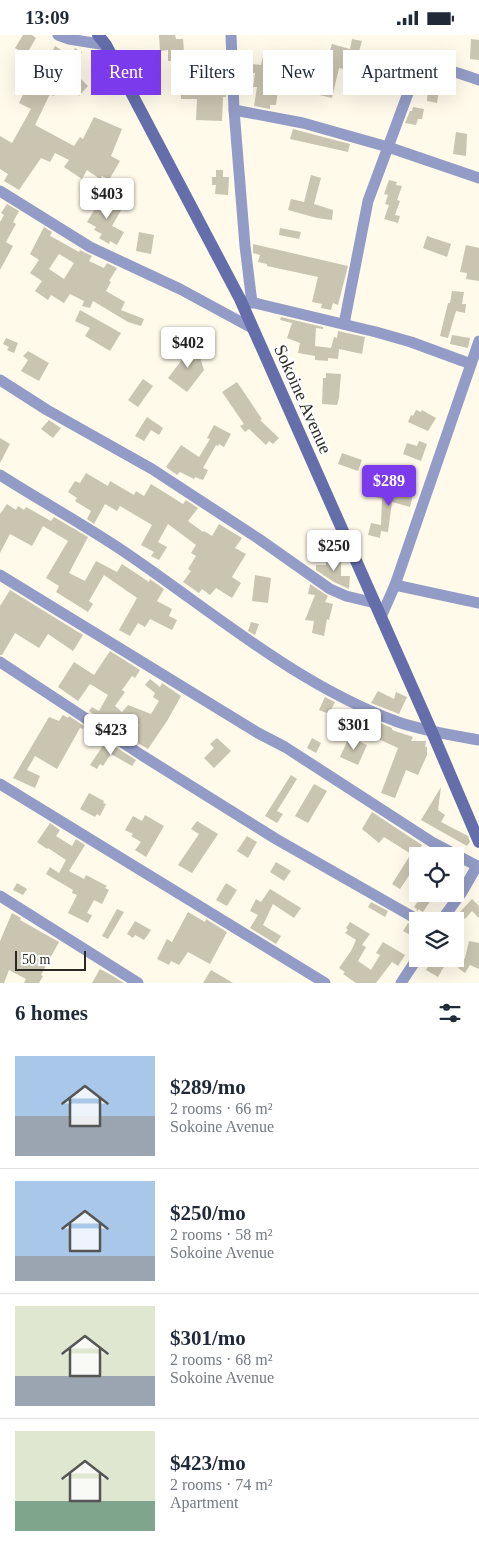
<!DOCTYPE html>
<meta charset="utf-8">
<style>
body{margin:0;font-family:"Times New Roman",serif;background:#f6f6f7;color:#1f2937;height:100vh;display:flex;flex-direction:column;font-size:19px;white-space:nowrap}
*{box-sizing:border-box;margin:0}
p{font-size:16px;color:#747a83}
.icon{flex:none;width:28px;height:28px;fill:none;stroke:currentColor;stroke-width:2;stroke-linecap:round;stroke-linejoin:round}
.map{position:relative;height:948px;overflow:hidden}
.drawer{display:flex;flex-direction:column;background:#fff;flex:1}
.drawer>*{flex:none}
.top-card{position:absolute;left:15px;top:15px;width:450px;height:45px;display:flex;gap:10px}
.tools{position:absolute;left:409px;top:812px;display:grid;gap:10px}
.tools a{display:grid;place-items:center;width:55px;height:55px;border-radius:0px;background:#fff;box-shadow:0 5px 20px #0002;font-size:25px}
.scale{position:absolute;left:15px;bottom:12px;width:71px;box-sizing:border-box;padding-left:5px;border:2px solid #2b2922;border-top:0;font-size:14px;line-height:18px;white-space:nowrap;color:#2b2922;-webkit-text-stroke:4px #fff;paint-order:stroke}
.price{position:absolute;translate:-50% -42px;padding:0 11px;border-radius:5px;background:#fff;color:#222;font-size:16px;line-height:32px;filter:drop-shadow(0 1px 2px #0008)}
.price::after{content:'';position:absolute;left:50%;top:30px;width:15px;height:11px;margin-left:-8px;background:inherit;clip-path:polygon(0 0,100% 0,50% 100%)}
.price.current{background:#7c3aed;color:#fff}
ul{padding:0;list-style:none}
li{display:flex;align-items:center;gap:15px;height:125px;padding:0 15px}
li+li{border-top:1px solid #e0e1e3}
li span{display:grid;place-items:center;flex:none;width:140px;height:100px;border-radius:0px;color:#555}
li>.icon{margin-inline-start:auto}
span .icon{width:60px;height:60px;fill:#fffc;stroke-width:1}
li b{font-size:21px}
h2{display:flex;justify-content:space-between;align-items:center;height:60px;padding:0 15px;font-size:21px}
.chip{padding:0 18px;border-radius:0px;background:#fff;box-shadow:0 5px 20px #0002;font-size:18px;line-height:45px}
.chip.current{background:#7c3aed;color:#fff}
.status{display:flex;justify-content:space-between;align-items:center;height:35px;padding:0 25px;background:#fff;direction:ltr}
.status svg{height:14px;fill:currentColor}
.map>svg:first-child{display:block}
</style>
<div class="status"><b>13:09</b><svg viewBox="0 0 49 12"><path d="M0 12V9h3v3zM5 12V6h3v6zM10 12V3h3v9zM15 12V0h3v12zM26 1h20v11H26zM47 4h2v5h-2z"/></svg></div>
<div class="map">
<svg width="479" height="948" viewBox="0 0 479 948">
<rect width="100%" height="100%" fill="#fffaea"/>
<!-- building -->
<g fill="#cac5b1" fill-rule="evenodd">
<polygon points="23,0 32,0 36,3 26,20 15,13"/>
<polygon points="159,0 175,0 176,4 183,4 184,16 189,15 190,25 168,26 168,15 160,16"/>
<polygon points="352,4 362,6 356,27 354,26 351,36 339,33 332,63 319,60 324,39 329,41 333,23 328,22 332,9 350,14"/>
<polygon points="471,4 479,5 479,25 470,24"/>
<polygon points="55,11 70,21 75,13 82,17 72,34 50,21"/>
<polygon points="264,17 277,19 271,46 279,47 276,70 270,70 270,74 254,71 257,52 253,52 255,38 244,37 245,28 261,30"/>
<polygon points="33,38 52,48 54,45 61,49 54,61 50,59 35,90 74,111 80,102 83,104 94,82 122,94 111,121 120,126 109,145 102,141 100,144 87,135 82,144 64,132 69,125 55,118 50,127 41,123 19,155 4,146 8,139 0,134 0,101 12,108 31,74 19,68"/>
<polygon points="75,38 88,51 79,61 65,48"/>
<polygon points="197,43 207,43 206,46 225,47 226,62 223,62 222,86 196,85 197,64 181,64 181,45 197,45"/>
<polygon points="428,46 440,46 437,68 427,66"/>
<polygon points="413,72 424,74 422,84 418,84 416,90 405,88 410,76 412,76"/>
<polygon points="293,94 350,109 348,117 290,104"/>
<polygon points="456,97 467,99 466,121 453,119"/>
<polygon points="216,135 223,135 223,142 229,142 228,160 215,159 216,150 212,150 212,142 216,142"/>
<polygon points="311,140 321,143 314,169 333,175 332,185 317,183 288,175 291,164 304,167"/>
<polygon points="389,145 397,147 396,150 402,151 397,165 400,166 395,180 400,181 398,188 384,184 389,170 385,169 388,160 384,159"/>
<polygon points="104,159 124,170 112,191 124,197 117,210 110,206 109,209 99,203 102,199 94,195 96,192 87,187"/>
<polygon points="7,169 19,176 13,187 16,189 6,207 13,211 0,235 0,187 4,180 1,178"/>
<path d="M44 192 52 197 50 201 54 203 79 217 80 215 92 221 89 226 104 233 107 228 117 233 109 246 111 247 106 256 125 267 121 275 144 284 141 291 128 287 93 266 90 273 82 271 84 266 70 259 64 268 51 260 48 265 35 256 42 246 30 238 39 225 30 219ZM59 219 74 228 64 244 49 234Z"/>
<polygon points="280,193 301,197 299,204 279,200"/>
<polygon points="139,197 154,200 151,219 136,216"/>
<polygon points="427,201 451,209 447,222 423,213"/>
<polygon points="253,209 348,231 338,270 333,268 331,275 321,273 322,269 312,267 318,242 267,231 267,229 258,227 260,220 253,218"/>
<polygon points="466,210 479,213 479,246 466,244 467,238 460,237"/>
<polygon points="452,256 464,257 462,269 466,269 465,278 456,276 448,303 440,301 448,268 450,268"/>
<polygon points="80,275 121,298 110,316 85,301 90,293 75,286"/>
<polygon points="281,282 323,292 323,294 316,293 315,311 331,313 334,302 337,303 338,296 365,302 362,319 339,314 338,324 328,323 328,326 315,325 315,321 298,318 300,308 287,303 292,288 280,285"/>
<polygon points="452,300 470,303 468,313 450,309"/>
<polygon points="6,303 18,308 14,318 7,315 9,312 3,309"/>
<polygon points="194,304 204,335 187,357 168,343 190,314 187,312"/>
<polygon points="28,316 49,328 39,346 21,336 28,325 23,321"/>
<polygon points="326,338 341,339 339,363 337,370 322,369 323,343 326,343"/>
<polygon points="143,344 153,351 138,372 128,365"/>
<polygon points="237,347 262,384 260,385 279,403 273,409 269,406 266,410 249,394 245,397 240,391 244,389 222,357"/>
<polygon points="416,375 421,377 422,375 436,383 428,396 408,387 411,380 413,381"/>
<polygon points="147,382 163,393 159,400 151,395 144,406 135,401"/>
<polygon points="49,385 61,393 53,403 41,394"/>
<polygon points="214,390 231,399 224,412 219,409 218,411 216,410 203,433 208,435 203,445 195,442 194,444 180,437 177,440 166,432 181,410 199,422 210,404 207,403"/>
<polygon points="0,403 10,409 0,428"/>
<polygon points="419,406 427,409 421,426 403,419 407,408 417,411"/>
<polygon points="342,418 362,425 358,436 338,429"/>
<polygon points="86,438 108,451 110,446 134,460 136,456 144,461 151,449 183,469 186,465 198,473 188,486 203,497 204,496 212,501 219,489 242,503 235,513 246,519 232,542 241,548 232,563 216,553 210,560 202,554 199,558 183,547 191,536 188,534 196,521 191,518 196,510 168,489 158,507 167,512 159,525 151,521 154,517 141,510 152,490 120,471 117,476 105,469 94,489 87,484 91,476 75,466 77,463 68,457 75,446 80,448"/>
<polygon points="379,449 413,459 410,472 392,467 388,497 381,496 380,503 368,500 371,488 381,490 382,464 375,462"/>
<polygon points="7,469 16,475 18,471 24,475 26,472 51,486 54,482 88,502 69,538 85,546 96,526 117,537 122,529 149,547 150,544 164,554 157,566 172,574 169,581 177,585 172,595 150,584 145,592 138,588 130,601 119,595 137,563 104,540 89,566 93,569 88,577 56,557 59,551 46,543 68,506 43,491 32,511 10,499 0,518 0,479"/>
<polygon points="326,523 341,523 341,541 350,541 349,554 334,547 316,535 316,530 326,530"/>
<polygon points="255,540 271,543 268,568 252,566"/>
<polygon points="310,549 328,561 325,567 333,569 329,585 327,584 324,601 312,598 314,586 305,585 315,560 308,559"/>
<polygon points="10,555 83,600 73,616 48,599 39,613 15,598 2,620 0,620 0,571"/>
<polygon points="251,587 259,589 255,600 248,596"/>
<polygon points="110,616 140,635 135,643 132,641 122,655 125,657 115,671 122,677 128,670 151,679 159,666 153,662 155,658 145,650 150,644 160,652 162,648 181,661 167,686 148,714 129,703 139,690 114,680 113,682 110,681 106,688 89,676 92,672 99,676 108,660 90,649 78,666 58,652 74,627 94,640"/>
<polygon points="378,656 394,664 396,657 407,662 399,679 371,668"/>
<polygon points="325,662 335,667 329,679 319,675"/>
<polygon points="63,680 68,683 69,681 84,691 83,694 80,693 57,734 35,721 27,735 40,741 35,753 13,743 49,682 59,686"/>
<polygon points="380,688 392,693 392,695 413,702 411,706 426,706 425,712 427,712 427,720 418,740 406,735 395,763 381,758 398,713 374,702"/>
<polygon points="349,702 367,710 358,730 340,722"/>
<polygon points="217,703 231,716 214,733 204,723 214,713 210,709"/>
<polygon points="312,703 321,708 316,718 307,713"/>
<polygon points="106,706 136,725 132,731 111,719 103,731 100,729 97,734 90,730"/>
<polygon points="291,740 297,744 277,776 283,779 277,788 265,781"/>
<polygon points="314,749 327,756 308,788 295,781"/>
<polygon points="441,752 438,775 445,780 441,787 468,801 470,807 467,811 421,785"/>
<polygon points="89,758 104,766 103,768 106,769 100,781 97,779 95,782 80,774"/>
<polygon points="372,777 422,810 420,813 426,816 423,821 418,821 418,827 400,854 392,849 411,819 384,802 379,808 362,794"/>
<polygon points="145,780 164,791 146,822 135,815 141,807 131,801 133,799 125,795 133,781 142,786"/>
<polygon points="197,786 218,799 192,838 178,830 199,799 191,794"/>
<polygon points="50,788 60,795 56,801 72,811 76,804 85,810 69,836 84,844 86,840 107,851 105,853 109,855 102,869 94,865 87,878 92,880 88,888 68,878 77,860 72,858 73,855 46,839 50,832 59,838 66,825 48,813 47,814 37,807"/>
<polygon points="247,801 257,807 248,823 237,816"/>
<polygon points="276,827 291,836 284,846 270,837"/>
<polygon points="17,848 27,854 23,860 13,855"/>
<polygon points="226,848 237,855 227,871 216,865"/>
<polygon points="270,854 301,873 294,883 273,869 263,890 281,901 276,909 250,893 258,880 250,876 256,864 261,867"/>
<polygon points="423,859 435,859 423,877 418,874 418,876 416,875 417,874 414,872"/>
<polygon points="472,864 479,871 479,883 472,876 465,884 459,878"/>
<polygon points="371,867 388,876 385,882 368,872"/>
<polygon points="117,874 124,877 108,904 102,901"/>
<polygon points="188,877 205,887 206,884 227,897 210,929 188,917 179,930 171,926 169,930 157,924 167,904 172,907"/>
<polygon points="12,878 21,883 20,885 59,907 41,940 43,941 39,948 24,948 26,944 9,935 4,948 0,948 0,906"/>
<polygon points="135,886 151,895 144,905 135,900 133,903 127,899"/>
<polygon points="350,887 370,899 362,910 366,912 358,926 371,935 380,920 376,918 383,907 405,920 398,931 392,927 376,948 356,948 343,939 345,937 339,933 351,916 356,905 345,898 348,895 346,893"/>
<polygon points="408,888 418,893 418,900 412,897 410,900 403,896"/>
<polygon points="469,906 479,908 479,934 470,930 465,938 458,933 465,923"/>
<polygon points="432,924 439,924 446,928 438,942 426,935"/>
<polygon points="100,934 111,940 124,948 92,948"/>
<polygon points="211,935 233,948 203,948"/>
</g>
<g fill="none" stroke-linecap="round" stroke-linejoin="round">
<!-- street -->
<g stroke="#939cc6" stroke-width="11">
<polyline points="58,0 69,4 106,10"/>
<polyline points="231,0 234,75 245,211 252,268"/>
<polyline points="234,75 303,88 388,112 479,143"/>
<polyline points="0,156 90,212 180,254 252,293"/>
<polyline points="246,266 376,297 411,307 471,329"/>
<path d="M344 289 368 166 414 42C416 38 419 33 425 32 435 29 467 41 479 45"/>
<polyline points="0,345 47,375 152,434 259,504 330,554 346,561 375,568"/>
<path d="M0 440C42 467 87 491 129 520 214 578 299 651 398 687 424 696 451 700 479 705"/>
<polyline points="0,540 258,698 285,712 432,807 479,832"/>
<polyline points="395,550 479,568"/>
<polyline points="381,582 395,550 479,306"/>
<polyline points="0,627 143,721 276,804 420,886"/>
<polyline points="0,749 325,948"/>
<polyline points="0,861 138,948"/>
<polyline points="441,886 462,857 477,831"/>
<polyline points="401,948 418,922"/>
</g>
<!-- secondary -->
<polyline stroke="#636eab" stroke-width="12" points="98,0 106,10 240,264 432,697 479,807"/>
</g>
<g text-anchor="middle" stroke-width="5" stroke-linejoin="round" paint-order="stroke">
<!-- street labels -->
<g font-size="18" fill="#2b2922" stroke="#fff">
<text transform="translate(303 364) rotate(66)" y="6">Sokoine Avenue</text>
</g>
</g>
</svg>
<div class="tools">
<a><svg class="icon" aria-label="locate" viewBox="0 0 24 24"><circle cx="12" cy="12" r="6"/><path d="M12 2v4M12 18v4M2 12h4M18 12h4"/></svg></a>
<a><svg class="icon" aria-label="layers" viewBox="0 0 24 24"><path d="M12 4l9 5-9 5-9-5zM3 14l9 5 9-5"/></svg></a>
</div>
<div class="scale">50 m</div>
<b class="price" style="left:107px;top:185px">$403</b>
<b class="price" style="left:188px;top:334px">$402</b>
<b class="price current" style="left:389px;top:472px">$289</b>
<b class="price" style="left:334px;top:537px">$250</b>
<b class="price" style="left:354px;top:716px">$301</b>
<b class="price" style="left:111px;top:721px">$423</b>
<div class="top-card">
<a class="chip">Buy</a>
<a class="chip current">Rent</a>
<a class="chip">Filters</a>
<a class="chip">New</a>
<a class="chip">Apartment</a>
</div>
</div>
<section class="drawer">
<h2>6 homes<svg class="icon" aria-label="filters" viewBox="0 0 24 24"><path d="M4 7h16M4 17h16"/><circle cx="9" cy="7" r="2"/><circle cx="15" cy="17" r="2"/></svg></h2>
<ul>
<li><span style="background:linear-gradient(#a9c7e8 60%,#9aa5b1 0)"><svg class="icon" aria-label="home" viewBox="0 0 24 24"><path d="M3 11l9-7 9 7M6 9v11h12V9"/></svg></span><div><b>$289/mo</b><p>2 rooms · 66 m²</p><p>Sokoine Avenue</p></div></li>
<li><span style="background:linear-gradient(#a9c7e8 75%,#9aa5b1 0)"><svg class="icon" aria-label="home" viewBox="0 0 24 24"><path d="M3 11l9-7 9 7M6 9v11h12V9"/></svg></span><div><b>$250/mo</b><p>2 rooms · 58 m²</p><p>Sokoine Avenue</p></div></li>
<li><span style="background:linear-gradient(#dfe7d0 70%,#9aa5b1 0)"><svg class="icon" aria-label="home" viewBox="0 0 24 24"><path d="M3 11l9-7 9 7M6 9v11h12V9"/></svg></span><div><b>$301/mo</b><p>2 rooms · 68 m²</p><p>Sokoine Avenue</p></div></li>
<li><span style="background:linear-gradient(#dfe7d0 70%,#7fa58c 0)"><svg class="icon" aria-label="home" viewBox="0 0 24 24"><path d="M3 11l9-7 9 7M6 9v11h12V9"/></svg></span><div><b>$423/mo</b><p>2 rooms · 74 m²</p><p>Apartment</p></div></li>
</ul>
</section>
